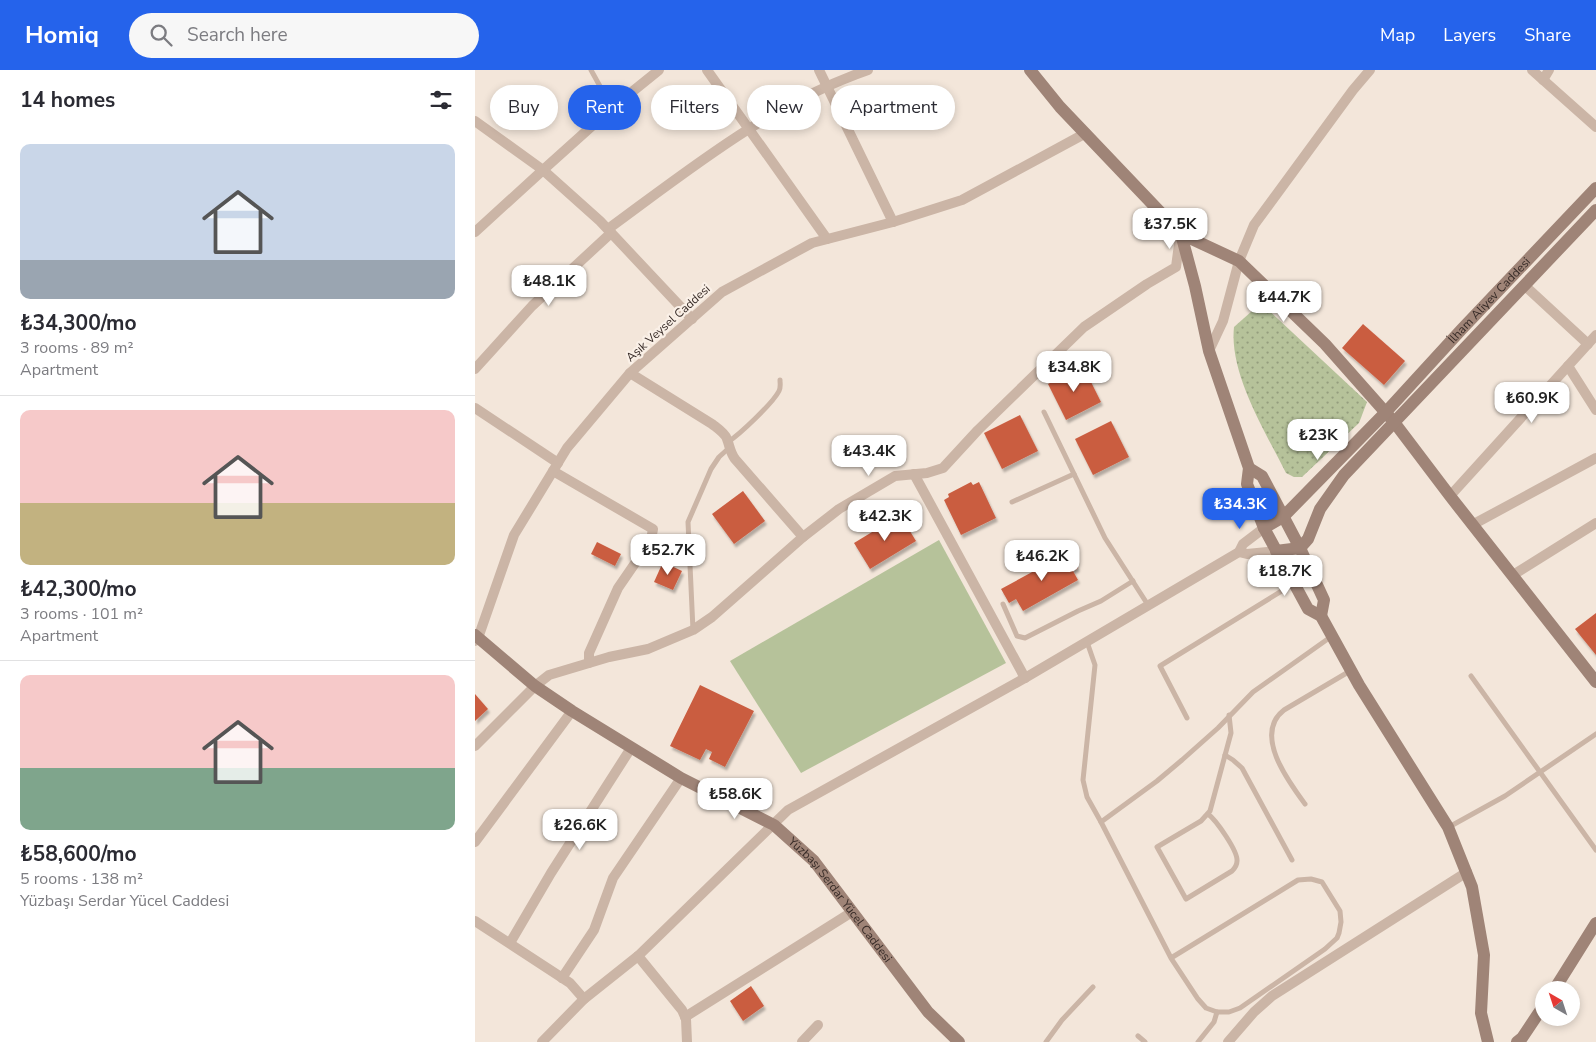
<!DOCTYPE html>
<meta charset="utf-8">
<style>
body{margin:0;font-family:"Nunito Sans",sans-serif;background:#f7f7f7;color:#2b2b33;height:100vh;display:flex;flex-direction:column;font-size:19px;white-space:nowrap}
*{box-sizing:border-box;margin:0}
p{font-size:16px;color:#7c7c81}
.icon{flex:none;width:28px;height:28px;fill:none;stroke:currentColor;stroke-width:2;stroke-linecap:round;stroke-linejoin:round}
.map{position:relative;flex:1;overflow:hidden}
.side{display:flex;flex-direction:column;background:#fff;width:475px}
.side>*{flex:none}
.guide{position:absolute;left:15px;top:15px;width:475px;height:45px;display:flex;gap:10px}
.needle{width:32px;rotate:321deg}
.buttons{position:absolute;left:1060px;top:911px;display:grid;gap:10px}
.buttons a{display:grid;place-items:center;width:45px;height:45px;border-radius:50%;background:#fff;box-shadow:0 2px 8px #0003;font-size:25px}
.price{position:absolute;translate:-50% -42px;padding:0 11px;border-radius:10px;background:#fff;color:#222;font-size:16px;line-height:32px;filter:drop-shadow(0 1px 2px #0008)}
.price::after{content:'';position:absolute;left:50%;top:30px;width:15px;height:11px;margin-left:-8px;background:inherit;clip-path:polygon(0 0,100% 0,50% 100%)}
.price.on{background:#2563eb;color:#fff}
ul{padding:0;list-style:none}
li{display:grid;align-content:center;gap:10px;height:265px;padding:0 20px}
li+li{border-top:1px solid #e1e1e2}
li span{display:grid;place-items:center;height:155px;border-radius:10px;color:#555}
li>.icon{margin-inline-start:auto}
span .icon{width:90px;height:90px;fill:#fffc;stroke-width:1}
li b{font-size:21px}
h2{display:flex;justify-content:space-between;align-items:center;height:60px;padding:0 20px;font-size:21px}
.tag{padding:0 18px;border-radius:22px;background:#fff;box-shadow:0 2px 8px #0003;font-size:18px;line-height:45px}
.tag.on{background:#2563eb;color:#fff}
header{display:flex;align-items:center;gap:30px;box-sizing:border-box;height:70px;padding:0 25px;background:#2563eb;color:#fff}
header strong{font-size:24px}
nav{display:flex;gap:28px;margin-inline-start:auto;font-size:18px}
.search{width:350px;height:45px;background:#f7f7f7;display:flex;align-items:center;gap:12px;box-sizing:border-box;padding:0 18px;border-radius:28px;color:#7c7c81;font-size:19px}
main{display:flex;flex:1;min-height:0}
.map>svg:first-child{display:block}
</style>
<header>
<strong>Homiq</strong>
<div class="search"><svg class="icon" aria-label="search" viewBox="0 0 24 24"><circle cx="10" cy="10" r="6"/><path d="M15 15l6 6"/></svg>Search here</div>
<nav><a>Map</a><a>Layers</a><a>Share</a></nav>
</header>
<main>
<section class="side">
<h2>14 homes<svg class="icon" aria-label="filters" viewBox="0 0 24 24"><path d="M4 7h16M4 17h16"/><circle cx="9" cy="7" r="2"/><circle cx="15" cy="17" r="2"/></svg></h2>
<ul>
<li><span style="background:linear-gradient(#c9d6e8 75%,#9aa5b1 0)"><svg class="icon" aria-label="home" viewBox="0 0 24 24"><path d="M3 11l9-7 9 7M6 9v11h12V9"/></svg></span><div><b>₺34,300/mo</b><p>3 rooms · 89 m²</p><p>Apartment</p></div></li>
<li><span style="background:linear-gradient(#f6c9c9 60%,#c2b280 0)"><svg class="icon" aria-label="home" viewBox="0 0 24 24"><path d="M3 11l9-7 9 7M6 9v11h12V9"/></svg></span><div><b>₺42,300/mo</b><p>3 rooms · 101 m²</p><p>Apartment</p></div></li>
<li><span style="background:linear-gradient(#f6c9c9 60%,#7fa58c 0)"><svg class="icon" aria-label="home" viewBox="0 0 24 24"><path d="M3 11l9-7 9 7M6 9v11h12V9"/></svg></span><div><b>₺58,600/mo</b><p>5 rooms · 138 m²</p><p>Yüzbaşı Serdar Yücel Caddesi</p></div></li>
</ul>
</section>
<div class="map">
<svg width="1121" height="972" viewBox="0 0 1121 972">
<defs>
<pattern id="park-dots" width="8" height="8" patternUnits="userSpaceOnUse" patternTransform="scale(1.25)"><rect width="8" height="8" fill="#b6c29a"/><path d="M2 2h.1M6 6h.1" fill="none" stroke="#959e7e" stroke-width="1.8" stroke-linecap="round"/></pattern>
<filter id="shadow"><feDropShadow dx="2" dy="3.5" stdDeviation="1" flood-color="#0004"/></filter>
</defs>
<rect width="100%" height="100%" fill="#f3e6da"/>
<!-- grass -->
<polygon fill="#b6c29a" points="464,470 531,593 326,703 255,591"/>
<!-- park -->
<path fill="url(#park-dots)" d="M786 233 892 332 884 353 827 407H819L811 403C790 361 754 304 759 257Z"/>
<!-- building -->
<g fill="#ca5d41" filter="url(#shadow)">
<polygon points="888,254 930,291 909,315 867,278"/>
<polygon points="608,296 626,332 591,350 573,314"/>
<polygon points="545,345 563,381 527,399 509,363"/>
<polygon points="636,351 654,387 618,405 600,369"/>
<polygon points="496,412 498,415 504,412 521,448 486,465 469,430 474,427 473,424"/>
<polygon points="268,421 290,451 259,474 237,444"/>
<polygon points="425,445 441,471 395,499 379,473"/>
<polygon points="122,472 146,484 140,496 116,484"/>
<polygon points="594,482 603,498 598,501 603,510 548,541 541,529 534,533 526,519"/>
<polygon points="188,492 207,501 198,520 179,512"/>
<polygon points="1121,543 1121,585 1100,559"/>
<polygon points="225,615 279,641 250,697 234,689 237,682 231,679 225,690 195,676"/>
<polygon points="0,624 13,639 0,651"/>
<polygon points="276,916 289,936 268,951 255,931"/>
</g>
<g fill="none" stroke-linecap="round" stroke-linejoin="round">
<!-- lane -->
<g stroke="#cbb5a6" stroke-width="5">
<polyline points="116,0 137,38"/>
<polyline points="569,342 630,468 673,535"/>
<path d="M253 372C265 364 298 333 304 321 306 317 305 314 305 310"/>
<polyline points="537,432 599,404"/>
<polyline points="528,534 542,566 550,568 603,541 626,531 658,511"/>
<polyline points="218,560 213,452 236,399 244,387 254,378"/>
<polyline points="612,572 620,595 608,710 612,727 626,752 696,888 723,929 731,938 742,942 754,942 765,938 850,879 862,868 864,863 866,852 865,841 847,812 836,809 823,810 696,888"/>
<polyline points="996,606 1121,780"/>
<polyline points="712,648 685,596 818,514"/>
<polyline points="750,685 758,690 767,698 817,790"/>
<path d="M830 734C813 711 778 664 809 640L875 601"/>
<path d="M733 744C741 750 763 781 762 791 762 795 760 798 757 801L711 829 682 777 726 751 735 741 756 663 754 645"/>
<polyline points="626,752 682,711 707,690 743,658 778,622 857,566"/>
<polyline points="974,757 1030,726 1121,664"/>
<polyline points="663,966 670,972"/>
<polyline points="571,972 587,950 618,917"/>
<polyline points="723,972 739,952 742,942"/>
</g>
<!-- street -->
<g stroke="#cbb5a6" stroke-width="10">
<polyline points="184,0 137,38 68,100 125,151 217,249"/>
<polyline points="232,0 352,169"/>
<polyline points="344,0 418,152"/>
<polyline points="1057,0 1121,57"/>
<polyline points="1068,10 1074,0"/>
<polyline points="0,51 68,100 0,162"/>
<path d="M133 159C215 99 295 34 393 0"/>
<polyline points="1049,215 1113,274"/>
<polyline points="734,281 748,251 764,191 779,155 878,20 895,0"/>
<polyline points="1093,296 1121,340"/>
<polyline points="0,299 57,236 136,163"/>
<path d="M155 303 237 354C242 358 250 363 252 369 255 377 255 382 260 389L328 467"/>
<polyline points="0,338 83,393"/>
<polyline points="78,401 178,459 176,470 143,518 114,583 114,593"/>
<polyline points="439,404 550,608"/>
<polyline points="975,426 1121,265"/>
<polyline points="997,455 1121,388"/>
<polyline points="764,482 772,484 801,481"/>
<polyline points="1038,505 1121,453"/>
<polyline points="0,571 3,568 39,465 92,378 155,303 247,222 337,173 418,152 487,130 611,63"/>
<polyline points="0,676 60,616 74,605 134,587 173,579 218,560 237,547 328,467 364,439 420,406 452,403 468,398 503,360 609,257 672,214 701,197 705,167"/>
<polyline points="0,772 97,641"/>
<polyline points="0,851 95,913 109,929"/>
<polyline points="35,873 76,803 156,678"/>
<polyline points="163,886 207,940 211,949 212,972"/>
<polyline points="87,908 119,860 138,808 206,708"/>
<polyline points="210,947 377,842"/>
<polyline points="67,972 109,929 163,886 313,740 550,608 764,482 768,474 789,458"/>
<polyline points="327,972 343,955"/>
<polyline points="753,972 779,942 797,926 992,802"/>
</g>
<!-- secondary -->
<g stroke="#9f8477" stroke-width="12">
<polyline points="555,0 585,37 706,164 720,216 734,281 774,398 772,414 789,458 833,539 846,546 884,615 973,757 997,817 1009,885 1006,943 1013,972"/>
<polyline points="706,164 764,191 850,274 919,352 975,426 1121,612"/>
<polyline points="774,398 787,406 825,478 849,530 846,546"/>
<path id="s1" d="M789 458 808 447 910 343 986 260 1121 118"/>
<polyline points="801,481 825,478 833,469 845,439 869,405 1121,140"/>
<path id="s2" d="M0 565 60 616 97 641 206 708 299 755 339 791 453 942 484 972"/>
<polyline points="1079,920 1121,853"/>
<polyline points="1042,972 1047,968 1069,935"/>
</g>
</g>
<g text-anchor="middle" stroke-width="4.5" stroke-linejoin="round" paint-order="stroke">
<!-- street labels -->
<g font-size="12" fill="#372b27" stroke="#faf0e7">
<text dy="4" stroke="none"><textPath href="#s1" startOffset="321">İlham Aliyev Caddesi</textPath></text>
<text transform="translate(193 253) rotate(-42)" y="4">Aşık Veysel Caddesi</text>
<text dy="4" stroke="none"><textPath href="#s2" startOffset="456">Yüzbaşı Serdar Yücel Caddesi</textPath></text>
</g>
</g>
</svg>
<div class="buttons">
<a><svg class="needle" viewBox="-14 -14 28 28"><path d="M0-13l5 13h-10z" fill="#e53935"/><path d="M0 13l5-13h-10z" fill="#7c7c81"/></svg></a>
</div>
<b class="price" style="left:695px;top:180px">₺37.5K</b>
<b class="price" style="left:74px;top:237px">₺48.1K</b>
<b class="price" style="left:809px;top:253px">₺44.7K</b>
<b class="price" style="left:599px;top:323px">₺34.8K</b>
<b class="price" style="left:1057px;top:354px">₺60.9K</b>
<b class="price" style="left:843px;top:391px">₺23K</b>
<b class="price" style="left:394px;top:407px">₺43.4K</b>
<b class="price on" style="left:765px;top:460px">₺34.3K</b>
<b class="price" style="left:410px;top:472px">₺42.3K</b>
<b class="price" style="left:193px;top:506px">₺52.7K</b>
<b class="price" style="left:567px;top:512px">₺46.2K</b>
<b class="price" style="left:810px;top:527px">₺18.7K</b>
<b class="price" style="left:260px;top:750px">₺58.6K</b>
<b class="price" style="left:105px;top:781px">₺26.6K</b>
<div class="guide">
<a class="tag">Buy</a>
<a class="tag on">Rent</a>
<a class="tag">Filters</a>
<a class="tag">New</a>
<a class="tag">Apartment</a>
</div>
</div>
</main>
